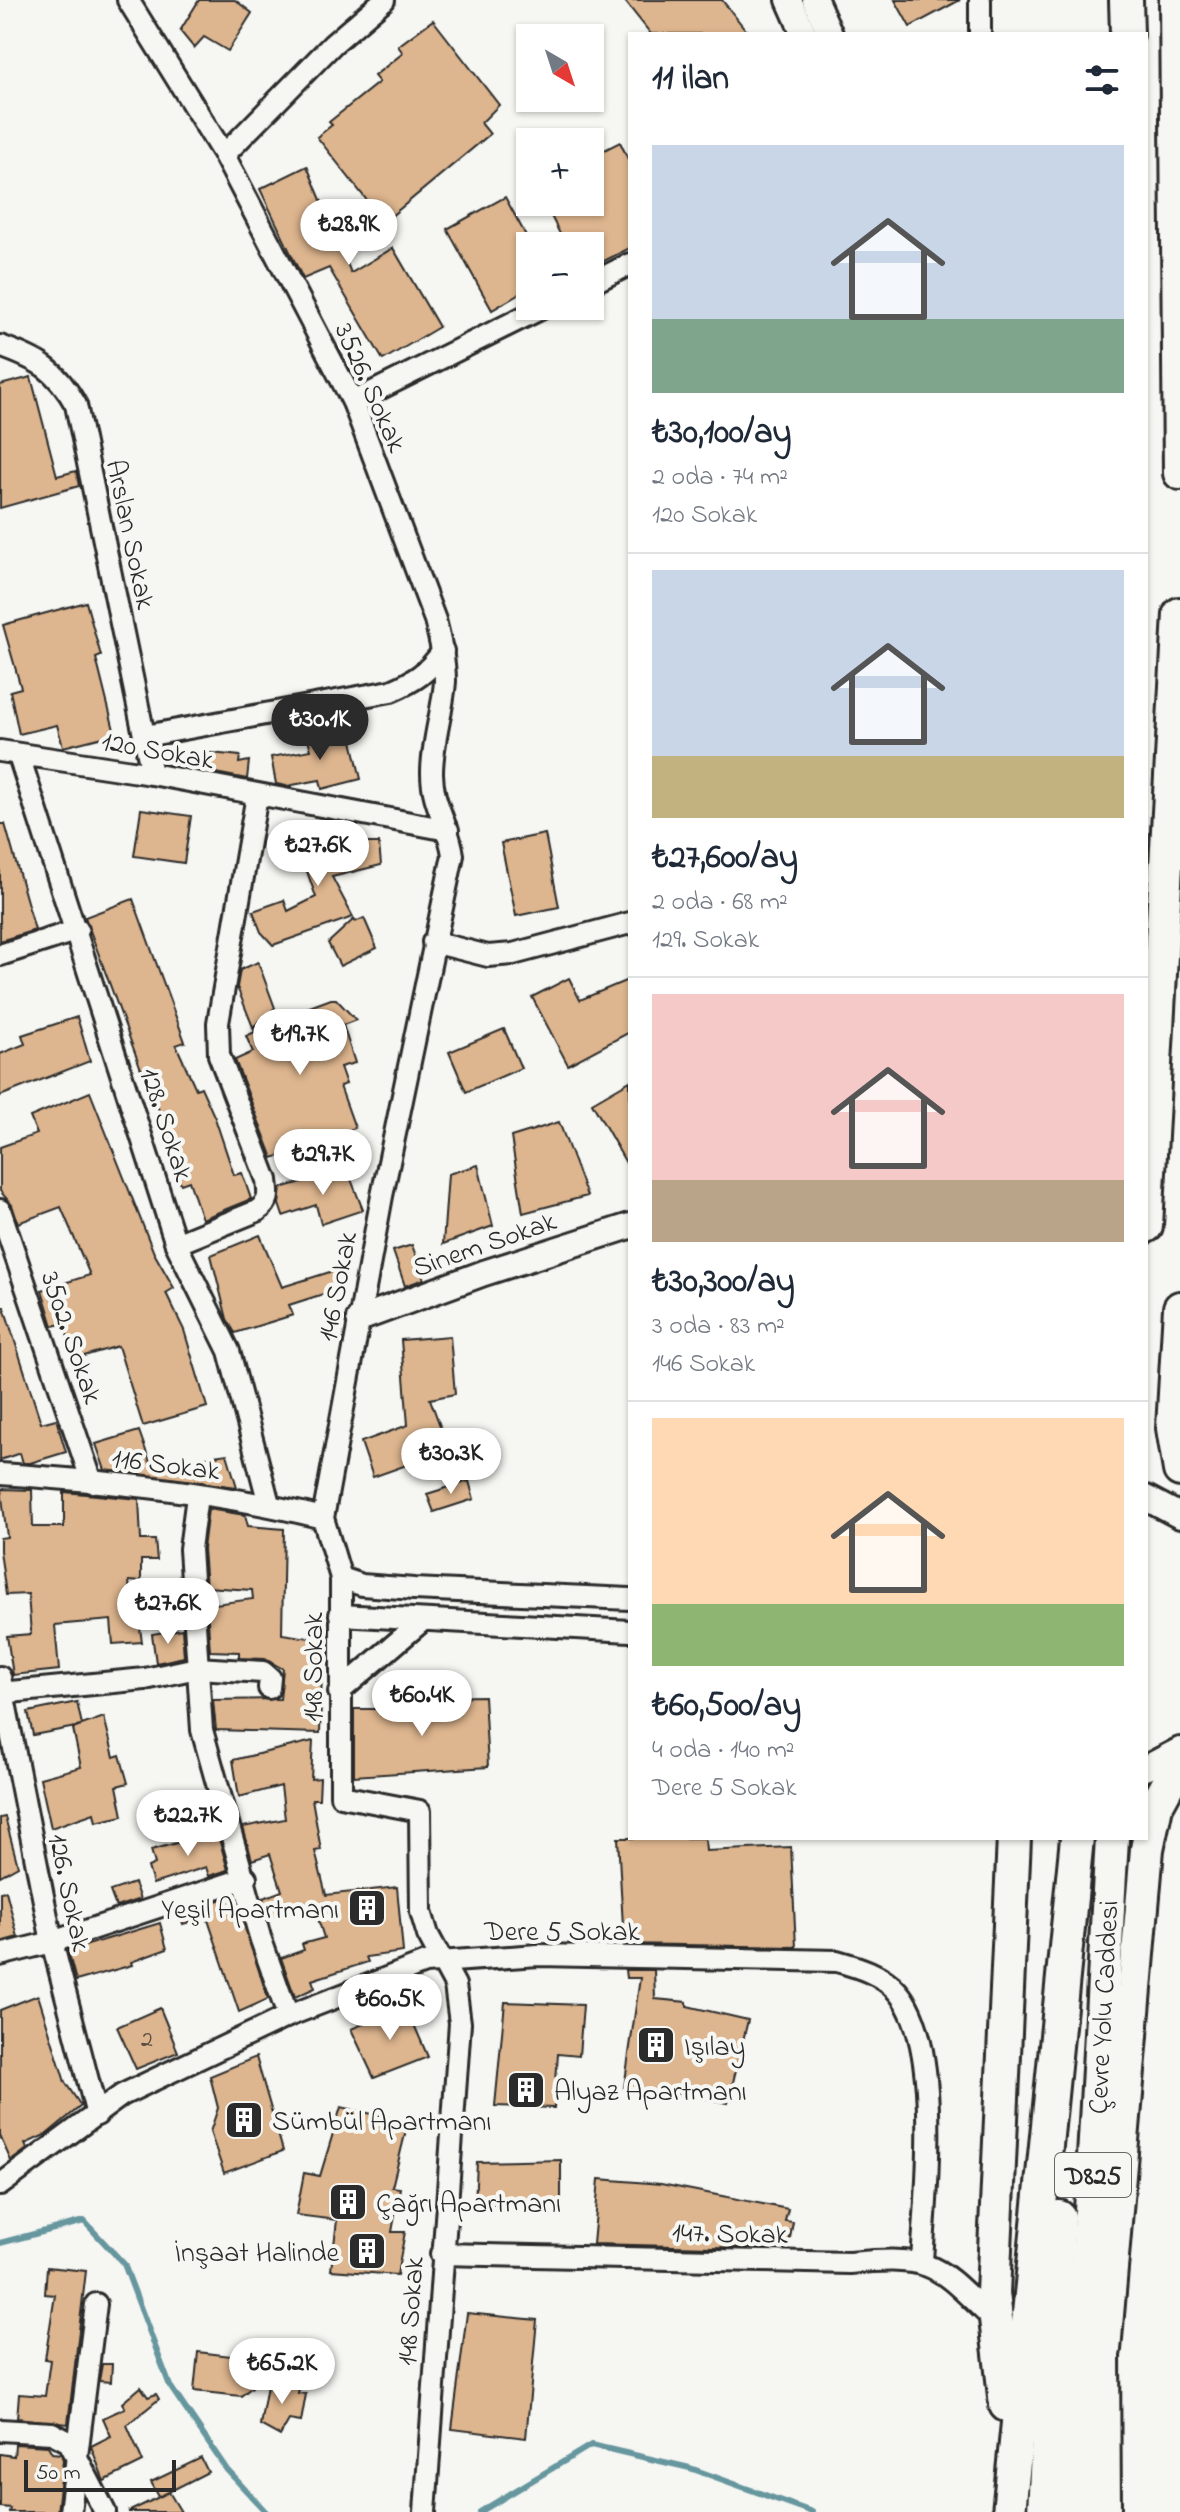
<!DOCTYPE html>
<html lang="tr">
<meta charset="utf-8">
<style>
body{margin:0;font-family:"Indie Flower",sans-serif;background:#f2f2f3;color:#1f2937;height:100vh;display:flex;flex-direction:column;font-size:30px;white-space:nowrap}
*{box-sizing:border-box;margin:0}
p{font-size:26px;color:#747a83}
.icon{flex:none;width:44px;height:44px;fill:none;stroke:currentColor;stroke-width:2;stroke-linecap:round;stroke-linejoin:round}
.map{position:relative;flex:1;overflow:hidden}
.panel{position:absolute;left:628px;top:32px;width:520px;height:1808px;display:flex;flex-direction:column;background:#fff;border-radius:0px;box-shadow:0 2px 6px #0004}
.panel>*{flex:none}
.needle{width:52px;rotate:141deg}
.fabs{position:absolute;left:516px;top:24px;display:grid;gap:16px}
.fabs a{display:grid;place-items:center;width:88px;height:88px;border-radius:0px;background:#fff;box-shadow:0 2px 6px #0004;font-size:40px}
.scale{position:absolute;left:24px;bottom:20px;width:152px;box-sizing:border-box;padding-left:8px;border:4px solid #2b2b2b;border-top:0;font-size:22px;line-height:28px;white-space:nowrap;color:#2b2b2b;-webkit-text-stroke:6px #f6f6f2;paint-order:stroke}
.price{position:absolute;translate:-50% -68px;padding:0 18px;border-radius:28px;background:#fff;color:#222;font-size:26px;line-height:52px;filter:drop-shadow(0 2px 4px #0008)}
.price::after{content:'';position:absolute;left:50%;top:48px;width:24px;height:18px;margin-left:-12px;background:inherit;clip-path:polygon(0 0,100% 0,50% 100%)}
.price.current{background:#2b2b2b;color:#fff}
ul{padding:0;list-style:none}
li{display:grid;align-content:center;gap:16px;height:424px;padding:0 24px}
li+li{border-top:2px solid #e0e1e3}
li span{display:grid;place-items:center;height:248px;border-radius:0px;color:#555}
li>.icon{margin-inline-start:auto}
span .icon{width:144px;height:144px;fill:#fffc;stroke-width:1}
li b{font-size:34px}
h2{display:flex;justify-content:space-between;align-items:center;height:96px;padding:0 24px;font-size:34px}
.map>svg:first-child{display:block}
</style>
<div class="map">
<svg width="1180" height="2512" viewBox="0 0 1180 2512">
<rect width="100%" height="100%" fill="#f6f6f2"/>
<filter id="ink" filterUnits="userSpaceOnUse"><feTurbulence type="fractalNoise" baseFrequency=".0125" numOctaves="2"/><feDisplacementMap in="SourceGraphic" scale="16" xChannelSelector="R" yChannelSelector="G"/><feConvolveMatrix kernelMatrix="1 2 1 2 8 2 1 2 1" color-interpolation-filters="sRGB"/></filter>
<g filter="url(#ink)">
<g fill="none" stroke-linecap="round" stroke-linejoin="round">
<!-- stream -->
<g stroke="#66969e" stroke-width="6">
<polyline points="0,2243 84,2221 124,2264 170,2386 227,2470 266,2512"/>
<polyline points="480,2512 591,2445 690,2468 812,2512"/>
</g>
</g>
<!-- building -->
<g fill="#ddb58e" stroke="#2b2b2b" stroke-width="2">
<polygon points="199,0 235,0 252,13 228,51 204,37 194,48 180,31"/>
<polygon points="624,0 722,0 749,34 651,34"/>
<polygon points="895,0 960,0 910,27"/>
<polygon points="433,20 499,105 481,123 490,134 384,222 317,137 332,125 329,122 379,82 374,76 403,53 398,46"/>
<polygon points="620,142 630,163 630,248 590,268 590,246 566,246 544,202 590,202 590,157"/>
<polygon points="307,166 351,273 393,248 439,327 383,360 329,268 303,279 260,189"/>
<polygon points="505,197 530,243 530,288 492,310 447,229"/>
<polygon points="31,377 57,476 76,471 79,486 0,508 0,385"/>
<polygon points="86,602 101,656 96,658 115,734 63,747 57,725 19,734 10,691 21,688 3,625"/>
<polygon points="349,728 361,779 322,789 320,780 287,786 276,784 271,757 311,750 308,739"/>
<polygon points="211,753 240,756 239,763 249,761 247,779 210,772"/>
<polygon points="141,809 191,816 184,863 134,856"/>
<polygon points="0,824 5,824 35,930 0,941"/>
<polygon points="333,832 337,843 379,843 381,865 332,877 353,917 273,945 261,932 253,911 284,900 288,911 316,897 297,843"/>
<polygon points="545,834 559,907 516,916 501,843"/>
<polygon points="133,899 185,1042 176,1045 196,1089 201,1087 215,1118 234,1175 242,1173 251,1199 202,1219 189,1181 181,1184 165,1142 172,1140 141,1069 85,917"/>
<polygon points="364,918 377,948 340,966 328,943 354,919 355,922"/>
<polygon points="258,962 275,1008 253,1027 237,987 240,970"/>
<polygon points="569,978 580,1000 630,979 630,1032 568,1065 532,997"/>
<polygon points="331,999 336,999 356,1020 343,1025 355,1063 340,1067 346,1084 340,1086 355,1128 273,1158 235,1060 253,1052 246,1036 255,1032 253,1028"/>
<polygon points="77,1017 90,1061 0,1096 0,1054 25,1044 22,1035"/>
<polygon points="504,1029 521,1068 466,1092 449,1052"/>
<polygon points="630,1081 630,1170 592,1103"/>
<polygon points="90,1092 154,1253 174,1288 166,1293 184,1330 207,1407 143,1426 118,1346 74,1359 64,1323 53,1326 42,1290 90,1275 61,1207 18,1223 12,1205 0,1191 0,1147 37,1134 30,1117"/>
<polygon points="559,1122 587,1196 523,1213 511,1137"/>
<polygon points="478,1165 493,1226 443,1244 448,1174"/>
<polygon points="347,1169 363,1210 321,1224 316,1205 283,1216 279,1204 281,1188"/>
<polygon points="260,1235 282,1287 333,1271 339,1289 289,1305 293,1315 235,1333 227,1319 211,1255"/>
<polygon points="412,1245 424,1279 405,1286 393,1251"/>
<polygon points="0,1307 4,1307 41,1423 56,1419 66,1452 30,1463 23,1463 20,1453 0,1460"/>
<polygon points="450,1336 455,1394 430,1399 449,1450 373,1477 361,1442 408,1425 401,1340"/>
<polygon points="139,1431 151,1465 227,1454 237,1487 105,1470 96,1444"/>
<polygon points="469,1481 474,1499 434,1512 427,1494"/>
<polygon points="1,1489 32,1490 33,1527 64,1527 64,1492 139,1499 141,1540 155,1540 157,1560 141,1560 141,1582 129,1581 132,1615 138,1614 142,1642 113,1644 111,1620 55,1625 59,1670 13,1675 7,1636 31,1634 28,1594 6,1595 0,1551 0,1538 7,1537"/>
<polygon points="208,1509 245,1515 248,1526 284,1529 282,1634 323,1640 320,1733 216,1730 213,1700 280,1699 283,1669 265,1659 239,1658 239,1652 210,1651 207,1605 253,1599 252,1590 206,1587 203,1549"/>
<polygon points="182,1629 184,1657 156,1663 152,1634"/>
<polygon points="484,1696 488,1767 354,1776 354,1709 430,1709 429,1697"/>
<polygon points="77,1702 82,1725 104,1717 114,1757 120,1755 128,1783 117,1786 123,1816 96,1822 94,1813 51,1828 40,1778 81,1767 73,1729 81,1726 33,1735 28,1712"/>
<polygon points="313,1741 311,1779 320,1778 319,1799 312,1799 321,1850 315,1851 326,1895 397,1887 403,1952 366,1957 368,1962 312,1980 315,1988 295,1997 281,1958 304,1950 302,1944 324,1938 313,1903 268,1917 263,1898 282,1891 270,1854 252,1860 243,1827 285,1819 281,1786 239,1797 233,1760"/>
<polygon points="5,1817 18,1866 0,1876 0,1818"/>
<polygon points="217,1832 228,1870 209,1876 206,1867 153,1884 148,1867 155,1864 151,1850"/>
<polygon points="618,1838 705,1838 706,1851 791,1847 796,1947 624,1944"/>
<polygon points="134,1883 140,1899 116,1907 110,1891"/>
<polygon points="6,1891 18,1937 0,1942 0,1892"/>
<polygon points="235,1895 268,1999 239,2012 207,1917 183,1924 180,1913"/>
<polygon points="160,1923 167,1949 131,1962 132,1965 76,1981 68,1951"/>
<polygon points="625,1970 654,1970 655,1999 687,2002 687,2006 748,2020 728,2103 677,2092 677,2095 624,2088 640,1978 626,1978"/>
<polygon points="38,1995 65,2082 81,2106 47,2134 25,2144 27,2149 11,2161 0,2136 0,2010"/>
<polygon points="505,2002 583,2005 579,2056 558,2054 554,2108 495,2106"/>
<polygon points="406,2006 428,2057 374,2078 351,2029"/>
<polygon points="160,2008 178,2052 136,2069 117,2027"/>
<polygon points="256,2057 283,2151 224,2173 210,2132 218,2108 210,2076"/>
<polygon points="341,2107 408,2122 392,2187 400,2188 392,2232 405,2232 397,2275 331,2270 337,2220 296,2215 304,2173 320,2176"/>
<polygon points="561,2160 561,2202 475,2205 477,2162"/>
<polygon points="599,2179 661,2184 788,2209 785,2221 793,2222 788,2249 593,2244"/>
<polygon points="47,2267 86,2271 68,2424 17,2418 19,2394 45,2396 50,2360 45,2359 55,2295 45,2294"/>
<polygon points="467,2313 537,2320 526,2438 452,2429"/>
<polygon points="198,2352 256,2359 252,2387 241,2396 194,2391"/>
<polygon points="102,2364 112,2364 111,2382 99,2381"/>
<polygon points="268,2380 300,2385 298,2393 306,2394 301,2422 289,2420 280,2436 260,2425"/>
<polygon points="141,2387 148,2397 156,2394 159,2399 127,2425 143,2462 104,2481 91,2446 111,2436 103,2418 125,2408 122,2403"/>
<polygon points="15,2444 48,2446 52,2453 61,2454 63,2460 57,2512 9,2512 10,2508 0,2507 0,2454 14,2456"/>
<polygon points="201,2458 208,2472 159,2497 151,2482"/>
<polygon points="169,2492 181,2512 128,2512 159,2497"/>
</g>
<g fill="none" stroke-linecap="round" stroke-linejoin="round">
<!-- minor casing -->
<g stroke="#2b2b2b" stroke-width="26">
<g id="minor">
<path d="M128 0 224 155 353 402 435 620C440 640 445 660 445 681 443 711 432 742 432 773 432 805 449 824 453 855L382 1196 323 1518 341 1578V1796L420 1811 421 1912 428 1935 455 1985 460 2023 425 2512"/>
<polyline points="980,0 980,34"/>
<polyline points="224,155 333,44 384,0"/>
<polyline points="590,284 630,264"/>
<path d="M0 346C39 360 56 369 76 405L152 774"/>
<polyline points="353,402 546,306"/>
<path d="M145 736 391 691C415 681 428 672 443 651"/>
<polyline points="0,751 152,774 448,830"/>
<polyline points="19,756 176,1244 229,1351 269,1504"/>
<polyline points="433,942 488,956 513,954 630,923"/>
<polyline points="0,955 78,930"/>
<polyline points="0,1210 92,1482"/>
<path d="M176 1244 257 1211C270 1202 269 1195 267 1180L219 1055 218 1023 257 795"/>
<path d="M0 1474C105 1481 220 1492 323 1518"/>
<polyline points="197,1496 190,1549 202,1730 260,1937 288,2016"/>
<polyline points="341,1578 362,1585 414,1589 630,1599"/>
<polyline points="340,1615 630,1631"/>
<polyline points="0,1677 52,1942 97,2115"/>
<polyline points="339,1692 422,1621"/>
<polyline points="0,1693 145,1679 197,1668 263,1672 270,1678 269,1688"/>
<polyline points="0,1955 52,1942 246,1878"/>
<path d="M0 2185 122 2095 288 2016 425 1963 538 1955 837 1961C858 1967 882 1974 897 1991 943 2042 926 2193 922 2261"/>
<path d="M441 2254 850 2263C936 2255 936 2265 996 2322"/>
<polyline points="0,2430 52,2433 69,2442 105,2512"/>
<polyline points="70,2512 96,2304"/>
</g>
</g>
<!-- tertiary casing -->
<g stroke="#2b2b2b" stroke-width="30">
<g id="tertiary">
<polyline points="789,0 804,34"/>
<polyline points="815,0 830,34"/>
<polyline points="359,1319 484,1273 630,1226"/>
<polyline points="1146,1498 1180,1516"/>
<polyline points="1146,1768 1180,1750"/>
</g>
</g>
<!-- trunk casing -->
<g stroke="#2b2b2b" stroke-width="38">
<g id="trunk">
<polyline points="1126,0 1127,34"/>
<polyline points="1176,0 1180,473"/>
<polyline points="1146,1226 1180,614"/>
<polyline points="1180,1308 1173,1428 1180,1470"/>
<polyline points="1104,2350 1147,1849 1156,1806 1180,1762"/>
<polyline points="1103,2351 1104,2512"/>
<polyline points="1006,2405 993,2293 1014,1838"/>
<polyline points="1009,2512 1077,1838"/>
<polyline points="1044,2512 1059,2217"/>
<polyline points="1074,2512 1112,1838"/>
</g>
</g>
<!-- minor -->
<use href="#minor" stroke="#f6f6f2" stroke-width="20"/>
<!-- tertiary -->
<use href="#tertiary" stroke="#f6f6f2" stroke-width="24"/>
<!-- trunk -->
<use href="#trunk" stroke="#f6f6f2" stroke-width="32"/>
</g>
</g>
<!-- icons -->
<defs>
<g id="building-square" transform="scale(2)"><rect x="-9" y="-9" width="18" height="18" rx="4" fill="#2b2b2b" stroke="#f6f6f2"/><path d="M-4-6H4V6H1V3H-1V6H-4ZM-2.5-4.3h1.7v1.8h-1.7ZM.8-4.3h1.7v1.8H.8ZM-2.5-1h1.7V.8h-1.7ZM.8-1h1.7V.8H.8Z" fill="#fff"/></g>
</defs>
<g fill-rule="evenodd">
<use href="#building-square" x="367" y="1908"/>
<use href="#building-square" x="656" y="2045"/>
<use href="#building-square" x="526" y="2090"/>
<use href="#building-square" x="244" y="2120"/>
<use href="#building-square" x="348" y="2202"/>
<use href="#building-square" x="367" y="2251"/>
</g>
<g text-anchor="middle" stroke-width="8" stroke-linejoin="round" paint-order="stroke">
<!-- number labels -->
<g font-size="24" fill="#584e44">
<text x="147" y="2046">2</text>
</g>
<!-- shield labels -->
<rect fill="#f6f6f2" stroke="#686867" stroke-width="2" x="1055" y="2153" width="76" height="44" rx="6"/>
<g font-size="26" font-weight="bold" fill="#2b2b2b">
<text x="1093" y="2184">D825</text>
</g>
<!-- street labels -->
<g font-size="28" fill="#2b2b2b" stroke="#f6f6f2">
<text transform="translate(372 387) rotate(66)" y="10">3526. Sokak</text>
<text transform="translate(132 534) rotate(78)" y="10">Arslan Sokak</text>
<text transform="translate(158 749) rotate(10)" y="10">120 Sokak</text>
<text transform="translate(168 1124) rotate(72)" y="10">128. Sokak</text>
<text transform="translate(484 1243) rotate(-19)" y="10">Sinem Sokak</text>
<text transform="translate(336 1286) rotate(-79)" y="10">146 Sokak</text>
<text transform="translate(73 1337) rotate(71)" y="10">3502. Sokak</text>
<text transform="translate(166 1463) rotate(7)" y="10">116 Sokak</text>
<text transform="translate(312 1667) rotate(-90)" y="10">148 Sokak</text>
<text transform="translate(71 1892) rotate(78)" y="10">126. Sokak</text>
<text x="562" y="1940">Dere 5 Sokak</text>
<text transform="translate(1102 2007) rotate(-87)" y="10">Çevre Yolu Caddesi</text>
<text transform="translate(730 2232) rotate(1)" y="10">147. Sokak</text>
<text transform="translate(409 2311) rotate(-86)" y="10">148 Sokak</text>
</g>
<!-- poi labels -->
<g font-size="28" fill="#2b2b2b" stroke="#f6f6f2" text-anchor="start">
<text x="339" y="1918" text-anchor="end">Yeşil Apartmanı</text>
<text x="684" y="2055">Işılay</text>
<text x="554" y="2100">Alyaz Apartmanı</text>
<text x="272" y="2130">Sümbül Apartmanı</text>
<text x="376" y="2212">Çağrı Apartmanı</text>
<text x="339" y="2261" text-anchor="end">İnşaat Halinde</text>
</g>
</g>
</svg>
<div class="fabs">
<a><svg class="needle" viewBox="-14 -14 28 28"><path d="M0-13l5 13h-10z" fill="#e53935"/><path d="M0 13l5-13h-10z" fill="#747a83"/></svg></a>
<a>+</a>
<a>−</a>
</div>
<div class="scale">50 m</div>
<b class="price" style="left:349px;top:267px">₺28.9K</b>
<b class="price current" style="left:320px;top:762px">₺30.1K</b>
<b class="price" style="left:318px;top:888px">₺27.6K</b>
<b class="price" style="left:300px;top:1077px">₺19.7K</b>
<b class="price" style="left:323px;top:1197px">₺29.7K</b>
<b class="price" style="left:451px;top:1496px">₺30.3K</b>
<b class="price" style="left:168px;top:1646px">₺27.6K</b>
<b class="price" style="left:422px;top:1738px">₺60.4K</b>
<b class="price" style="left:188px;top:1858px">₺22.7K</b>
<b class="price" style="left:390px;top:2042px">₺60.5K</b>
<b class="price" style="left:282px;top:2406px">₺65.2K</b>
<section class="panel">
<h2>11 ilan<svg class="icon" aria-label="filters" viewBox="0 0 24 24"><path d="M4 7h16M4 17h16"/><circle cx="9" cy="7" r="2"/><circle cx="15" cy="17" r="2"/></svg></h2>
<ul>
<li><span style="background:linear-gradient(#c9d6e8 70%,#7fa58c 0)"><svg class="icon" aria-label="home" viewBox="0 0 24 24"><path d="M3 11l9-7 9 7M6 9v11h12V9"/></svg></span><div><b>₺30,100/ay</b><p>2 oda · 74 m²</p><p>120 Sokak</p></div></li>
<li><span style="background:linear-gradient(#c9d6e8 75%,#c2b280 0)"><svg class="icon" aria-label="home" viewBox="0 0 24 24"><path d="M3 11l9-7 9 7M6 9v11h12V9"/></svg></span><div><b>₺27,600/ay</b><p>2 oda · 68 m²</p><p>129. Sokak</p></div></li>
<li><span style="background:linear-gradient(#f6c9c9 75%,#b9a48a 0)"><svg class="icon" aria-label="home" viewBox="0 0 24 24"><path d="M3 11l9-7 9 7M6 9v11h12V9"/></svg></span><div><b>₺30,300/ay</b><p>3 oda · 83 m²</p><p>146 Sokak</p></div></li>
<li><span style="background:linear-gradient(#ffd9b3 75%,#8fb573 0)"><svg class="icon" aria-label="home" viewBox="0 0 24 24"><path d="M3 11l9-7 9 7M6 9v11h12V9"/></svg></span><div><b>₺60,500/ay</b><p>4 oda · 140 m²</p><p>Dere 5 Sokak</p></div></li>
</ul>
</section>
</div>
